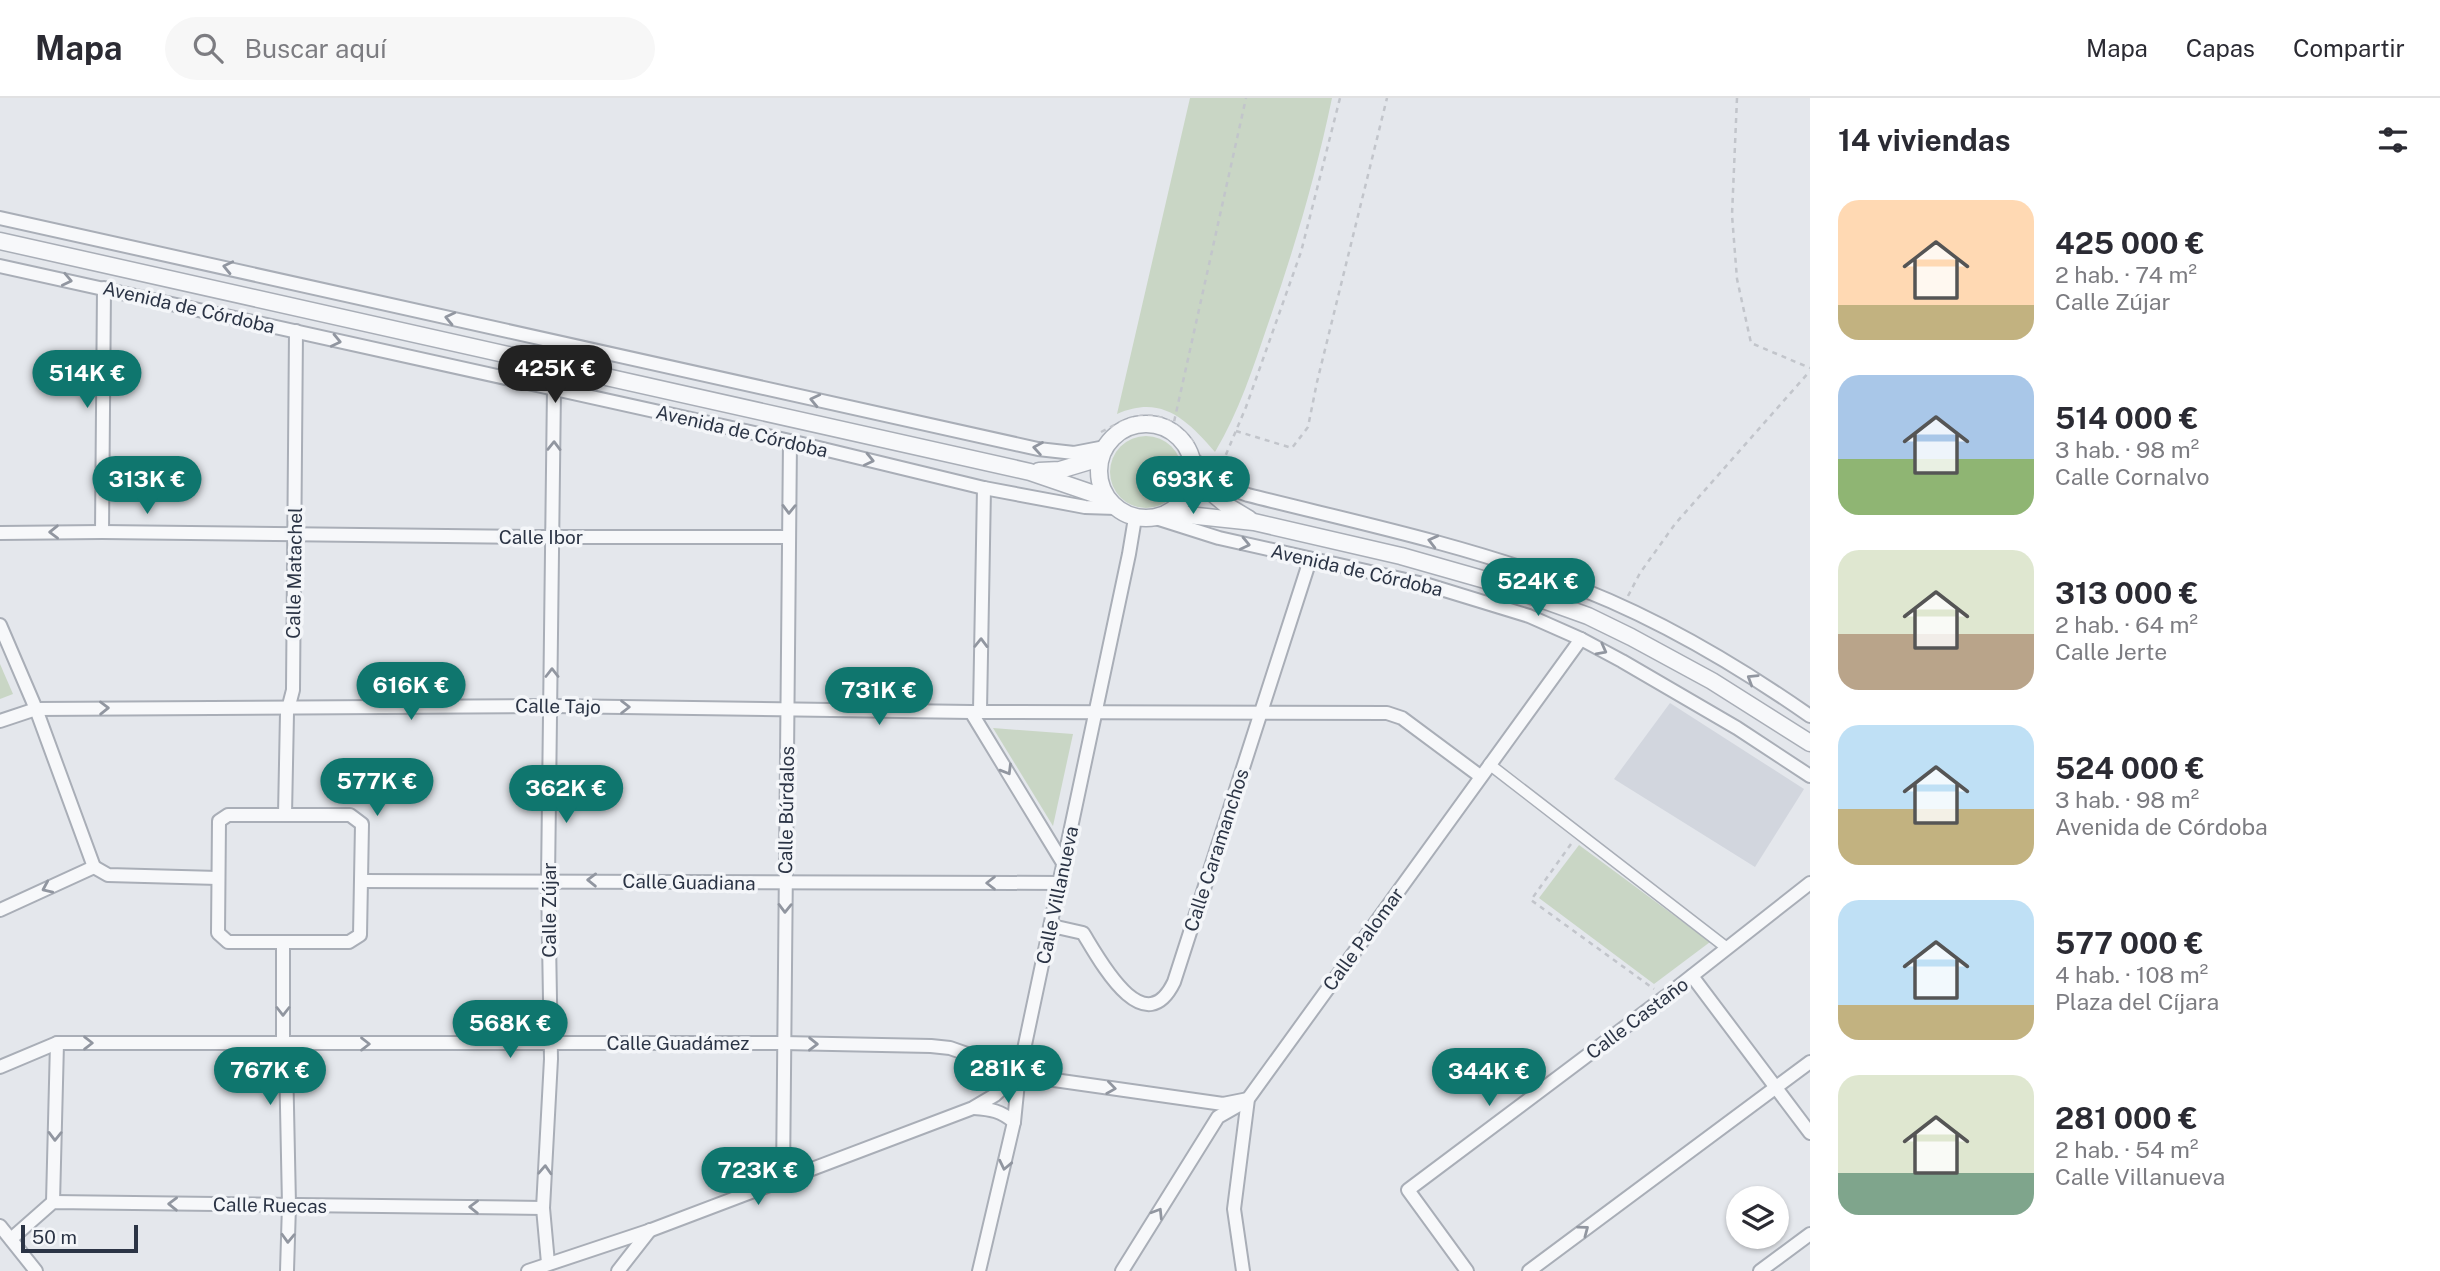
<!DOCTYPE html>
<html lang="es">
<meta charset="utf-8">
<style>
body{margin:0;font-family:"Public Sans",sans-serif;background:#f7f7f7;color:#2b2b33;height:100vh;display:flex;flex-direction:column;font-size:26px;white-space:nowrap}
*{box-sizing:border-box;margin:0}
p{font-size:23px;color:#7c7c81}
.icon{flex:none;width:38px;height:38px;fill:none;stroke:currentColor;stroke-width:2;stroke-linecap:round;stroke-linejoin:round}
.map{position:relative;flex:1;overflow:hidden}
.panel{display:flex;flex-direction:column;background:#fff;width:630px}
.panel>*{flex:none}
.buttons{position:absolute;left:1726px;top:1088px;display:grid;gap:14px}
.buttons a{display:grid;place-items:center;width:63px;height:63px;border-radius:50%;background:#fff;box-shadow:0 2px 5px #0004;font-size:35px}
.scale{position:absolute;left:21px;bottom:18px;width:117px;box-sizing:border-box;padding-left:7px;border:4px solid #2b3445;border-top:0;font-size:19px;line-height:24px;white-space:nowrap;color:#2b3445;-webkit-text-stroke:5px #f4f6f9;paint-order:stroke}
.price{position:absolute;translate:-50% -60px;padding:0 16px;border-radius:24px;background:#0f766e;color:#fff;font-size:23px;line-height:46px;filter:drop-shadow(0 2px 4px #0008)}
.price::after{content:'';position:absolute;left:50%;top:42px;width:21px;height:16px;margin-left:-10px;background:inherit;clip-path:polygon(0 0,100% 0,50% 100%)}
.price.active{background:#222;color:#fff}
ul{padding:0;list-style:none}
li{display:flex;align-items:center;gap:21px;height:175px;padding:0 28px}
li span{display:grid;place-items:center;flex:none;width:196px;height:140px;border-radius:21px;color:#555}
li>.icon{margin-inline-start:auto}
span .icon{width:84px;height:84px;fill:#fffc;stroke-width:1}
li b{font-size:30px}
h2{display:flex;justify-content:space-between;align-items:center;height:84px;padding:0 28px;font-size:30px}
header{display:flex;align-items:center;gap:42px;box-sizing:border-box;height:98px;padding:0 35px;background:#fff;border-bottom:2px solid #e1e1e2}
header strong{font-size:33px}
nav{display:flex;gap:38px;margin-inline-start:auto;font-size:24px}
.search{width:490px;height:63px;background:#f7f7f7;display:flex;align-items:center;gap:18px;box-sizing:border-box;padding:0 24px;border-radius:38px;color:#7c7c81;font-size:26px}
main{display:flex;flex:1;min-height:0}
.map>svg:first-child{display:block}
</style>
<header>
<strong>Mapa</strong>
<div class="search"><svg class="icon" aria-label="search" viewBox="0 0 24 24"><circle cx="10" cy="10" r="6"/><path d="M15 15l6 6"/></svg>Buscar aquí</div>
<nav><a>Mapa</a><a>Capas</a><a>Compartir</a></nav>
</header>
<main>
<div class="map">
<svg width="1810" height="1173" viewBox="0 0 1810 1173">
<rect width="100%" height="100%" fill="#e4e7ec"/>
<!-- built -->
<polygon fill="#d2d6de" points="1670,605 1804,691 1755,769 1614,681"/>
<!-- green -->
<g fill="#c9d6c5">
<path d="M1190 0H1332C1316 77 1294 152 1268 226 1253 270 1239 314 1215 354 1187 322 1162 296 1117 316Z"/>
<circle cx="1146" cy="374" r="36"/>
<polygon points="0,566 13,596 0,601"/>
<polygon points="993,630 1073,636 1053,728"/>
<polygon points="1579,747 1710,844 1654,886 1539,800"/>
</g>
<g fill="none" stroke-linecap="round" stroke-linejoin="round">
<!-- pedestrian casing -->
<g stroke="#a9aeb7" stroke-width="13">
<polyline id="pedestrian" points="1489,666 1727,850"/>
</g>
<!-- minor casing -->
<g stroke="#a9aeb7" stroke-width="16">
<g id="minor">
<polyline points="0,120 1038,351 1074,355 1105,349"/>
<polyline points="0,168 790,343 984,390 1085,409 1116,410"/>
<path d="M1192 360 1226 389 1248 397C1351 423 1456 445 1557 482 1645 513 1734 565 1810 618"/>
<polyline points="1156,420 1219,440 1428,487 1529,518 1581,541 1622,563 1737,630 1810,678"/>
<polyline points="102,434 104,190"/>
<polyline points="0,435 102,434 537,439 789,439"/>
<polyline points="0,527 36,611 94,769"/>
<polyline points="980,613 984,390"/>
<polyline points="971,614 1063,765"/>
<polyline points="0,623 36,611 552,608 971,614 1387,615 1402,620 1480,678"/>
<polygon points="228,717 350,717 362,726 360,837 349,844 228,844 218,835 219,723"/>
<polyline points="285,717 287,615 293,592 296,233"/>
<polyline points="94,769 108,777 218,780"/>
<polyline points="361,783 1060,785"/>
<polyline points="0,812 94,769"/>
<path d="M1052 828 1083 835C1099 861 1144 946 1174 884L1310 462"/>
<polyline points="283,845 283,946 286,961 289,1107 287,1173"/>
<polyline points="1692,878 1810,1035"/>
<polyline points="0,969 57,945 783,945 931,948 950,950 1033,979 1223,1006 1248,1001"/>
<path d="M974 1010C991 1011 1001 1013 1014 1024"/>
<polyline points="783,1081 790,343"/>
<polyline points="53,1104 57,945"/>
<polyline points="0,1128 36,1173"/>
<polyline points="11,1141 53,1104 543,1110"/>
<polyline points="548,1165 543,1110 551,961 548,782 554,290"/>
<polyline points="528,1173 651,1132 973,1010 995,997 1019,975"/>
<polyline points="618,1173 650,1132"/>
<polyline points="979,1173 1014,1024 1019,975 1129,456 1135,420"/>
<polyline points="1122,1173 1218,1019 1239,1007"/>
<polyline points="1243,1173 1234,1111 1248,1001 1581,541"/>
<polyline points="1467,1173 1408,1092 1665,899 1810,785"/>
<polyline points="1529,1173 1810,964"/>
<polyline points="1760,1173 1810,1136"/>
</g>
</g>
<!-- tertiary casing -->
<g stroke="#a9aeb7" stroke-width="19">
<g id="tertiary">
<polyline points="0,143 1030,374 1106,400"/>
<circle cx="1146" cy="373" r="47"/>
<polyline points="1039,373 1060,372 1100,360"/>
<polyline points="1193,379 1229,409 1249,421"/>
<polyline points="1169,415 1254,424 1401,458 1496,485 1588,518 1631,539 1712,583 1810,645"/>
</g>
</g>
<!-- path -->
<g stroke="#c2c5cb" stroke-width="2.5" stroke-dasharray="5 5" stroke-linecap="butt">
<polyline points="1737,0 1732,117 1737,181 1751,245 1810,270"/>
<polyline points="1172,333 1246,0"/>
<polyline points="1236,333 1292,350 1308,329 1317,284 1387,0"/>
<path d="M1101 334C1141 313 1163 307 1195 346"/>
<polyline points="1222,366 1246,309 1301,154 1340,0"/>
<polyline points="1628,498 1640,475 1675,426 1810,273"/>
<polyline points="1571,746 1531,802 1654,891"/>
</g>
<!-- pedestrian -->
<use href="#pedestrian" stroke="#f7f8fa" stroke-width="10"/>
<!-- minor -->
<use href="#minor" stroke="#f7f8fa" stroke-width="12"/>
<!-- tertiary -->
<use href="#tertiary" stroke="#f7f8fa" stroke-width="16"/>
</g>
<!-- one-way arrows -->
<defs><path id="oneway-chevron" d="M-2-3.5L2.5 0L-2 3.5" fill="none" stroke-width="1.6" stroke-linecap="round" stroke-linejoin="round" transform="scale(1.75)"/></defs>
<g stroke="#9196a0">
<use href="#oneway-chevron" transform="translate(228 169) rotate(-167)"/>
<use href="#oneway-chevron" transform="translate(67 182) rotate(12)"/>
<use href="#oneway-chevron" transform="translate(450 220) rotate(-167)"/>
<use href="#oneway-chevron" transform="translate(336 243) rotate(13)"/>
<use href="#oneway-chevron" transform="translate(815 302) rotate(-167)"/>
<use href="#oneway-chevron" transform="translate(554 348) rotate(-89)"/>
<use href="#oneway-chevron" transform="translate(1038 350) rotate(-170)"/>
<use href="#oneway-chevron" transform="translate(869 362) rotate(13)"/>
<use href="#oneway-chevron" transform="translate(789 411) rotate(91)"/>
<use href="#oneway-chevron" transform="translate(54 434) rotate(179)"/>
<use href="#oneway-chevron" transform="translate(1433 443) rotate(-166)"/>
<use href="#oneway-chevron" transform="translate(1245 446) rotate(13)"/>
<use href="#oneway-chevron" transform="translate(981 545) rotate(-89)"/>
<use href="#oneway-chevron" transform="translate(1602 552) rotate(28)"/>
<use href="#oneway-chevron" transform="translate(552 575) rotate(-90)"/>
<use href="#oneway-chevron" transform="translate(1752 581) rotate(-148)"/>
<use href="#oneway-chevron" transform="translate(625 609)"/>
<use href="#oneway-chevron" transform="translate(104 610) rotate(-1)"/>
<use href="#oneway-chevron" transform="translate(1007 672) rotate(59)"/>
<use href="#oneway-chevron" transform="translate(592 782) rotate(-179)"/>
<use href="#oneway-chevron" transform="translate(991 785) rotate(180)"/>
<use href="#oneway-chevron" transform="translate(47 790) rotate(156)"/>
<use href="#oneway-chevron" transform="translate(785 810) rotate(91)"/>
<use href="#oneway-chevron" transform="translate(283 913) rotate(90)"/>
<use href="#oneway-chevron" transform="translate(88 945)"/>
<use href="#oneway-chevron" transform="translate(365 946)"/>
<use href="#oneway-chevron" transform="translate(813 946) rotate(1)"/>
<use href="#oneway-chevron" transform="translate(1111 990) rotate(8)"/>
<use href="#oneway-chevron" transform="translate(55 1038) rotate(91)"/>
<use href="#oneway-chevron" transform="translate(1005 1067) rotate(102)"/>
<use href="#oneway-chevron" transform="translate(545 1072) rotate(-87)"/>
<use href="#oneway-chevron" transform="translate(173 1106) rotate(-179)"/>
<use href="#oneway-chevron" transform="translate(474 1109) rotate(-179)"/>
<use href="#oneway-chevron" transform="translate(1158 1115) rotate(-58)"/>
<use href="#oneway-chevron" transform="translate(1584 1132) rotate(-37)"/>
<use href="#oneway-chevron" transform="translate(288 1140) rotate(92)"/>
</g>
<g text-anchor="middle" stroke-width="7" stroke-linejoin="round" paint-order="stroke">
<!-- street labels -->
<g font-size="19" fill="#2b3445" stroke="#f4f6f9">
<text transform="translate(189 209) rotate(13)" y="7">Avenida de Córdoba</text>
<text transform="translate(742 333) rotate(13)" y="7">Avenida de Córdoba</text>
<text x="541" y="446">Calle Ibor</text>
<text transform="translate(1357 472) rotate(13)" y="7">Avenida de Córdoba</text>
<text transform="translate(294 475) rotate(-89)" y="7">Calle Matachel</text>
<text transform="translate(558 608) rotate(1)" y="7">Calle Tajo</text>
<text transform="translate(786 712) rotate(-89)" y="7">Calle Búrdalos</text>
<text transform="translate(1216 752) rotate(-72)" y="7">Calle Caramanchos</text>
<text transform="translate(689 784) rotate(1)" y="7">Calle Guadiana</text>
<text transform="translate(1057 797) rotate(-78)" y="7">Calle Villanueva</text>
<text transform="translate(549 812) rotate(-90)" y="7">Calle Zújar</text>
<text transform="translate(1363 841) rotate(-54)" y="7">Calle Palomar</text>
<text transform="translate(1637 920) rotate(-37)" y="7">Calle Castaño</text>
<text x="678" y="952">Calle Guadámez</text>
<text transform="translate(270 1107) rotate(1)" y="7">Calle Ruecas</text>
</g>
</g>
</svg>
<div class="buttons">
<a><svg class="icon" aria-label="layers" viewBox="0 0 24 24"><path d="M12 4l9 5-9 5-9-5zM3 14l9 5 9-5"/></svg></a>
</div>
<div class="scale">50 m</div>
<b class="price active" style="left:555px;top:307px">425K €</b>
<b class="price" style="left:87px;top:312px">514K €</b>
<b class="price" style="left:147px;top:418px">313K €</b>
<b class="price" style="left:1193px;top:418px">693K €</b>
<b class="price" style="left:1538px;top:520px">524K €</b>
<b class="price" style="left:411px;top:624px">616K €</b>
<b class="price" style="left:879px;top:629px">731K €</b>
<b class="price" style="left:377px;top:720px">577K €</b>
<b class="price" style="left:566px;top:727px">362K €</b>
<b class="price" style="left:510px;top:962px">568K €</b>
<b class="price" style="left:1008px;top:1007px">281K €</b>
<b class="price" style="left:270px;top:1009px">767K €</b>
<b class="price" style="left:1489px;top:1010px">344K €</b>
<b class="price" style="left:758px;top:1109px">723K €</b>
</div>
<section class="panel">
<h2>14 viviendas<svg class="icon" aria-label="filters" viewBox="0 0 24 24"><path d="M4 7h16M4 17h16"/><circle cx="9" cy="7" r="2"/><circle cx="15" cy="17" r="2"/></svg></h2>
<ul>
<li><span style="background:linear-gradient(#ffd9b3 75%,#c2b280 0)"><svg class="icon" aria-label="home" viewBox="0 0 24 24"><path d="M3 11l9-7 9 7M6 9v11h12V9"/></svg></span><div><b>425 000 €</b><p>2 hab. · 74 m²</p><p>Calle Zújar</p></div></li>
<li><span style="background:linear-gradient(#a9c7e8 60%,#8fb573 0)"><svg class="icon" aria-label="home" viewBox="0 0 24 24"><path d="M3 11l9-7 9 7M6 9v11h12V9"/></svg></span><div><b>514 000 €</b><p>3 hab. · 98 m²</p><p>Calle Cornalvo</p></div></li>
<li><span style="background:linear-gradient(#dfe7d0 60%,#b9a48a 0)"><svg class="icon" aria-label="home" viewBox="0 0 24 24"><path d="M3 11l9-7 9 7M6 9v11h12V9"/></svg></span><div><b>313 000 €</b><p>2 hab. · 64 m²</p><p>Calle Jerte</p></div></li>
<li><span style="background:linear-gradient(#bfe0f5 60%,#c2b280 0)"><svg class="icon" aria-label="home" viewBox="0 0 24 24"><path d="M3 11l9-7 9 7M6 9v11h12V9"/></svg></span><div><b>524 000 €</b><p>3 hab. · 98 m²</p><p>Avenida de Córdoba</p></div></li>
<li><span style="background:linear-gradient(#bfe0f5 75%,#c2b280 0)"><svg class="icon" aria-label="home" viewBox="0 0 24 24"><path d="M3 11l9-7 9 7M6 9v11h12V9"/></svg></span><div><b>577 000 €</b><p>4 hab. · 108 m²</p><p>Plaza del Cíjara</p></div></li>
<li><span style="background:linear-gradient(#dfe7d0 70%,#7fa58c 0)"><svg class="icon" aria-label="home" viewBox="0 0 24 24"><path d="M3 11l9-7 9 7M6 9v11h12V9"/></svg></span><div><b>281 000 €</b><p>2 hab. · 54 m²</p><p>Calle Villanueva</p></div></li>
</ul>
</section>
</main>
